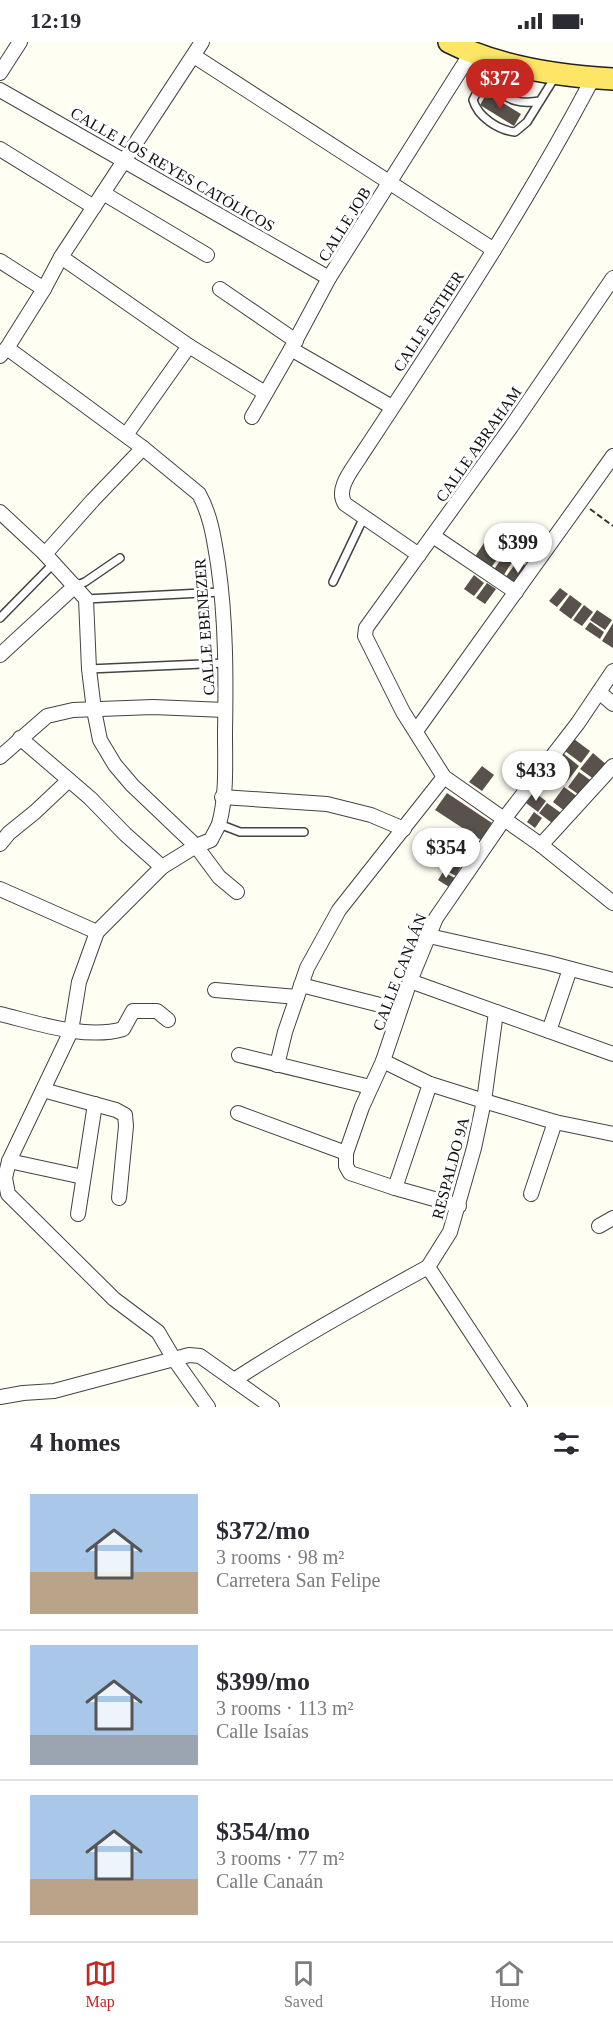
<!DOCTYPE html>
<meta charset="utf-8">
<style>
body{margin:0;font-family:"Times New Roman",serif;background:#f2f2f3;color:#2b2b33;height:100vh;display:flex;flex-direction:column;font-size:22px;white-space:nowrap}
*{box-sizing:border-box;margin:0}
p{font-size:20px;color:#7c7c81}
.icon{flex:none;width:33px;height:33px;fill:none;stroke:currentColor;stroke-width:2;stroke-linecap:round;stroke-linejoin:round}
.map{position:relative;height:1365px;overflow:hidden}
.drawer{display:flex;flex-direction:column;background:#fff;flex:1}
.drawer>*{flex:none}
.price{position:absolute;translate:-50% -51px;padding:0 14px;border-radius:21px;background:#fff;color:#222;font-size:20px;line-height:39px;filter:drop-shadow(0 2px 3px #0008)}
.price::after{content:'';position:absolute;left:50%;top:36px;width:18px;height:14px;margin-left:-9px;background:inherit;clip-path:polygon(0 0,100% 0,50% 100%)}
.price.active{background:#c72721;color:#fff}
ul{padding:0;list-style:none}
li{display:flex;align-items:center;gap:18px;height:150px;padding:0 30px}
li+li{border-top:2px solid #e1e1e2}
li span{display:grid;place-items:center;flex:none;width:168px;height:120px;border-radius:0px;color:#555}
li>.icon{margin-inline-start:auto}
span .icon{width:72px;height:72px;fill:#fffc;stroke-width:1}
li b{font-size:26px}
h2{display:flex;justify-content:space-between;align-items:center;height:72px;padding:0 30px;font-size:26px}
.status{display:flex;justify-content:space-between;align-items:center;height:42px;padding:0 30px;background:#fff;direction:ltr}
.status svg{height:16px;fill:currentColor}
.dock{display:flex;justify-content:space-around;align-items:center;height:84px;border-top:2px solid #e1e1e2;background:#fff;font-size:16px;color:#7c7c81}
.dock a{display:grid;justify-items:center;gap:3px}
.dock .active{color:#c72721}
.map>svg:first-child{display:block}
</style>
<div class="status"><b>12:19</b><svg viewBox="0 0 49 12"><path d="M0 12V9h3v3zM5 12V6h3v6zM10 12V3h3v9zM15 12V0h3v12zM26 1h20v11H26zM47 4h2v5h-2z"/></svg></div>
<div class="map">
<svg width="613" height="1365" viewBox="0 0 613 1365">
<rect width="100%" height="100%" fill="#fffef3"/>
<!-- building -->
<g fill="#59524c">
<polygon points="487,51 521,72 514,84 480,63"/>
<polygon points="484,501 501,512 490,527 474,516"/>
<polygon points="505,511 514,517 502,536 493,529"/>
<polygon points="518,518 530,527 518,545 505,536"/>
<polygon points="474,533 484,541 474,554 464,547"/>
<polygon points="487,541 496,547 485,562 476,556"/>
<polygon points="560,546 568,552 557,565 549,559"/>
<polygon points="570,553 582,562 571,577 559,568"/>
<polygon points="584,563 593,570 582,584 573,578"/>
<polygon points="597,568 612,578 605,588 590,578"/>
<polygon points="590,580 604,590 600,597 585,587"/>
<polygon points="613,581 613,606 602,599"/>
<polygon points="574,697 590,709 581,721 565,709"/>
<polygon points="593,711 607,723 595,738 580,727"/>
<polygon points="564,712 579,724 566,741 551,729"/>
<polygon points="482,724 494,733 482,749 469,740"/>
<polygon points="579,730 593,740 582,755 568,745"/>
<polygon points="564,745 578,755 566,770 553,760"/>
<polygon points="534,750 546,759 538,770 526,761"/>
<polygon points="447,751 492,781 481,798 435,768"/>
<polygon points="547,761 564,773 556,784 539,771"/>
<polygon points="534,770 542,776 535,786 527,780"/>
<polygon points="461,794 473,802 460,820 449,812"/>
<polygon points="451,818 461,824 456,834 445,828"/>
<polygon points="443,830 455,836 449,845 438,838"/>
<polygon points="415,870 431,877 427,885 412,878"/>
</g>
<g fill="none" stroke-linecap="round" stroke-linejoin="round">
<!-- service casing -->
<g stroke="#434343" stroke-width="10">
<g id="service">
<polyline points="482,40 487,19"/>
<path d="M540 59C510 64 507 53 482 40L473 58C478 75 498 88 515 90L527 80 555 35"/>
<polyline points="333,540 364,475"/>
<polyline points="75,544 85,540 120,516"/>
<polyline points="86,557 221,550"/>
<polyline points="0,576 54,521"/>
<polyline points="89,627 225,621"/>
<polyline points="219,782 240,790 304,790"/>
</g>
</g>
<!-- minor casing -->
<g stroke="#434343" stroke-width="16">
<g id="minor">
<polyline points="194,14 494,208"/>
<polyline points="0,31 20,0"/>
<polyline points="0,48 329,236"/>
<polyline points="0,107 94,165"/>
<polyline points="103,151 207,213"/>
<polyline points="61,215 189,304 265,351"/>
<polyline points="0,219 44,247"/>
<polyline points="613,236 511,385 366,586 365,594 403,670 444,735 541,803 613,861"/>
<polyline points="220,247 296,299"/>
<path d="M7 306 143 406 199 452C211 474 214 497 218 522 226 578 226 634 225 691 225 720 227 753 219 782 217 787 213 793 211 798L196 804 162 825 97 890 79 940 71 989 9 1119 5 1136 8 1152 114 1257 158 1290 174 1317 208 1365"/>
<polyline points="291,307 392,365"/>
<polyline points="0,314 7,306 44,247 61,215 202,0"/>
<polyline points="252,375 291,307 329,236 471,11"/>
<polyline points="126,393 189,304"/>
<polyline points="0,470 45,512 86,557 89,627 94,668 100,698 115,723 132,743 196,804 219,835 237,850"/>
<polyline points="433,494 516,550"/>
<polyline points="45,512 93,458 143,406"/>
<path d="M419 513 345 462C335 447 352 428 360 415 442 291 524 167 593 36"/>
<polyline points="0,613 75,544"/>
<polyline points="599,650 613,662"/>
<polyline points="416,689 613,414"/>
<polyline points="20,696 90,756 125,792 162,825"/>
<polyline points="0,715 47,674 73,668 153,665 225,668"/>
<polyline points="222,755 327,762 371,773 404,787"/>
<polyline points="0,802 9,791 35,770 69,738"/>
<polyline points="541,803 613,724"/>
<polyline points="0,847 97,890"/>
<polyline points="429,894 549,921 613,938"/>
<polyline points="410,939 613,1012"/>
<polyline points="301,943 400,968"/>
<polyline points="215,948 297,955"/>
<polyline points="496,970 484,1059 474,1106 450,1190 428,1225 520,1365"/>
<path d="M0 972C37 981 86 998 123 987L133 969H157L168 978"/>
<polyline points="549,989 570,927"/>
<polyline points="239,1013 370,1045"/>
<polyline points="383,1019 430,1042 484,1059 555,1080 613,1092"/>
<polyline points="277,1023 285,990 307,926 339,868 444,735"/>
<polyline points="430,1042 395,1146 350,1131 346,1124 346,1111 362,1065 383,1019 410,939 436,876 504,777 578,681 613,629"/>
<polyline points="43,1048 116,1068 125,1073 126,1084 119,1156"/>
<polyline points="238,1071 346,1111"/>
<polyline points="9,1119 83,1135"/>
<polyline points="395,1146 459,1164"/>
<polyline points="531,1152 555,1080"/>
<polyline points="78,1172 95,1062"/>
<polyline points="599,1184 613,1176"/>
<path d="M234 1338C297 1297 362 1261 428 1225"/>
<polyline points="0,1355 23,1351 54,1349 189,1313 200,1314 272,1365"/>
</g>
</g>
<!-- primary casing -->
<g stroke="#212121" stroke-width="24">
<path id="primary" d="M449 0C498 25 558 34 613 37"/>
</g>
<!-- path -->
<polyline stroke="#323232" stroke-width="2" stroke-dasharray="6 3" stroke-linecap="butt" points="590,467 613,484"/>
<!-- service -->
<use href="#service" stroke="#fff" stroke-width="7"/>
<!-- minor -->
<use href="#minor" stroke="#fff" stroke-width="14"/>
<!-- primary -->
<use href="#primary" stroke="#fde565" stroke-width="21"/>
</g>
<g text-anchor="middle" stroke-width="6" stroke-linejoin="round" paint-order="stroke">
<!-- street labels -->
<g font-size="16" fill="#101010" stroke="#fff">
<text transform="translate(173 127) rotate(30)" y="6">CALLE LOS REYES CATÓLICOS</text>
<text transform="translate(344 182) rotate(-58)" y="6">CALLE JOB</text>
<text transform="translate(428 279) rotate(-57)" y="6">CALLE ESTHER</text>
<text transform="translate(478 402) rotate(-55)" y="6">CALLE ABRAHAM</text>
<text transform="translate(204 585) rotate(-94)" y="6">CALLE EBENEZER</text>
<text transform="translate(399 930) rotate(-69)" y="6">CALLE CANAÁN</text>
<text transform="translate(450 1126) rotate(-75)" y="6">RESPALDO 9A</text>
</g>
</g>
</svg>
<b class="price active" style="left:500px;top:68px">$372</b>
<b class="price" style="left:518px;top:532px">$399</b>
<b class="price" style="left:536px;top:760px">$433</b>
<b class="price" style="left:446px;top:837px">$354</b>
</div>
<section class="drawer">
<h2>4 homes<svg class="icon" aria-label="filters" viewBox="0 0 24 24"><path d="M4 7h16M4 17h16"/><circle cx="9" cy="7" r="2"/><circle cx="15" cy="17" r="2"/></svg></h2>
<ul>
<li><span style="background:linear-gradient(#a9c7e8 65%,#b9a48a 0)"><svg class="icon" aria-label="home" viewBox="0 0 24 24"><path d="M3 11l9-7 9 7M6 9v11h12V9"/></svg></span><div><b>$372/mo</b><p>3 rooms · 98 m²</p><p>Carretera San Felipe</p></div></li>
<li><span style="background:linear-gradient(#a9c7e8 75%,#9aa5b1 0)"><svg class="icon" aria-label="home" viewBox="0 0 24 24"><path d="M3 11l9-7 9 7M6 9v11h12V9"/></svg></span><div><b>$399/mo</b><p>3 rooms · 113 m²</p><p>Calle Isaías</p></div></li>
<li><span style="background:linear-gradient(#a9c7e8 70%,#b9a48a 0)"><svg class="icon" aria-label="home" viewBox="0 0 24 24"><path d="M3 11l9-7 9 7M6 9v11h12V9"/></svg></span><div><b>$354/mo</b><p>3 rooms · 77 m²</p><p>Calle Canaán</p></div></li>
</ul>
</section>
<nav class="dock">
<a class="active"><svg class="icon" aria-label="map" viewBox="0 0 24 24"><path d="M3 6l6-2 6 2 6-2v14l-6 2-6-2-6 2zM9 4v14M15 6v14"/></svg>Map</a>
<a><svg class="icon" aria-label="saved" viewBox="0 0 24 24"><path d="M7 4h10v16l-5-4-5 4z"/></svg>Saved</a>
<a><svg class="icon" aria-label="home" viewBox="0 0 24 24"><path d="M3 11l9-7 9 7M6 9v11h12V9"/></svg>Home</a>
</nav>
